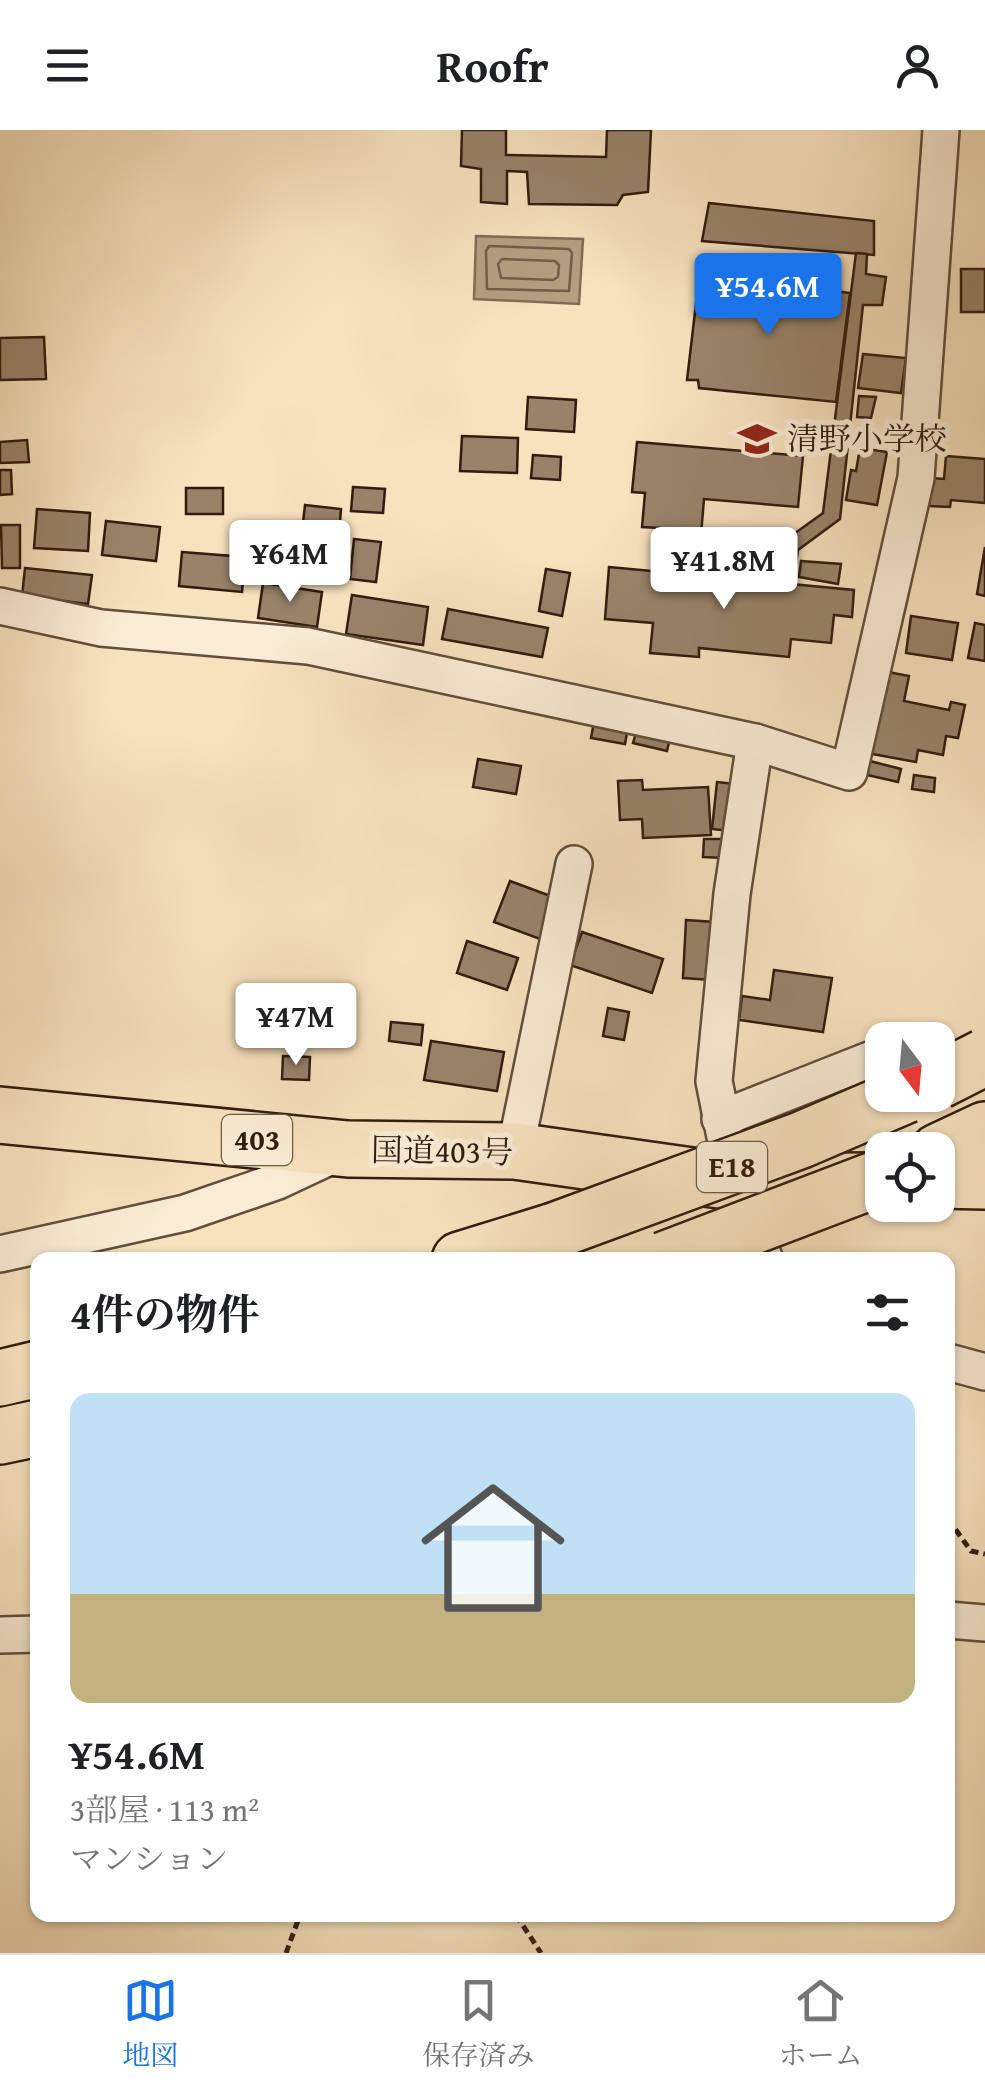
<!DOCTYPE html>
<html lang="ja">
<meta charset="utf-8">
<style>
body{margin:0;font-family:"Gentium Book Plus","Noto Serif JP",serif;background:#f2f2f2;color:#202124;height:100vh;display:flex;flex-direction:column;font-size:38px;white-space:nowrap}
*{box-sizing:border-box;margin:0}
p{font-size:32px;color:#757577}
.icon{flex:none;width:55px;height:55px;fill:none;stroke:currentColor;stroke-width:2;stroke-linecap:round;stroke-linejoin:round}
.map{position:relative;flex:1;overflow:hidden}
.panel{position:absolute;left:30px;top:1122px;width:925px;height:670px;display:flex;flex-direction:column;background:#fff;border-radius:20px;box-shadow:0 2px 8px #0004}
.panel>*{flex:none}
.needle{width:65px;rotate:164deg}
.tools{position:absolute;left:865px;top:892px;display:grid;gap:20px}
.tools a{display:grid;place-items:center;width:90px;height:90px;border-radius:20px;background:#fff;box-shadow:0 2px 8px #0004;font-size:50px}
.price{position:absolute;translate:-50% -85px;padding:0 22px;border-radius:10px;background:#fff;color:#222;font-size:32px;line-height:65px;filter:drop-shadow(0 2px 5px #0008)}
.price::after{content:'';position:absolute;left:50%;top:60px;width:30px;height:22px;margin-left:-15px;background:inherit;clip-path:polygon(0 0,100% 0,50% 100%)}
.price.on{background:#1a73e8;color:#fff}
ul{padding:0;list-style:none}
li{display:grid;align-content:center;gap:20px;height:530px;padding:0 40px}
li span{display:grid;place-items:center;height:310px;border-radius:20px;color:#555}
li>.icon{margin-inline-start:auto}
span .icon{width:180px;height:180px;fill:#fffc;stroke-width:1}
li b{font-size:42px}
h2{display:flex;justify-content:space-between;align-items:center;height:120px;padding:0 40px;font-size:42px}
header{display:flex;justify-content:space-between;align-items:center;height:130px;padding:0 40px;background:#fff;font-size:45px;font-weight:700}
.dock{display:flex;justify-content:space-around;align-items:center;height:140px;border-top:2px solid #e0e0e0;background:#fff;font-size:28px;color:#757577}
.dock a{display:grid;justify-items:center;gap:5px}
.dock .on{color:#1a73e8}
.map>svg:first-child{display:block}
</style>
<header><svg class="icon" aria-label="menu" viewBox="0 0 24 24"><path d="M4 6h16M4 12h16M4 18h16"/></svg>Roofr<svg class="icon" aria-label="person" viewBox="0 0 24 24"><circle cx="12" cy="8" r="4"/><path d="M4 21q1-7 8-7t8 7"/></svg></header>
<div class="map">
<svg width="985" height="1823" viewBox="0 0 985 1823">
<rect width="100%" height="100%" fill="#f7e2be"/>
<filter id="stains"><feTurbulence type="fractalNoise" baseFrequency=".002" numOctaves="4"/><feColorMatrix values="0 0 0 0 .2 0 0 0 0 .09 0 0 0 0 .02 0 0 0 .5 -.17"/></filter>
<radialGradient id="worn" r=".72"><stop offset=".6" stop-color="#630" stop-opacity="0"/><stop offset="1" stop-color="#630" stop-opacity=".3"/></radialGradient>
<!-- water -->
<polygon fill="#b49f82" stroke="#806b54" stroke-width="2.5" points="476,106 583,109 579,174 474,169"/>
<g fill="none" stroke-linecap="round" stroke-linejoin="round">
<!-- shore -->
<g stroke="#725e48" stroke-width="2.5">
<polygon points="489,116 569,119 572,123 569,161 487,159 486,121"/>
<polygon points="502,129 555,131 559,135 558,147 553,150 501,148 498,134"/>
</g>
</g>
<!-- building -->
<g fill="#98836a" stroke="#311c0f" stroke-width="2.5">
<polygon points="462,0 506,0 506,25 606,27 607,0 651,0 648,62 623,65 617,75 529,74 527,42 507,41 507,74 481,72 481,39 461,36"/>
<polygon points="709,73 874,91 874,125 702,111"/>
<polygon points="856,123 867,124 866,144 886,147 882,175 863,175 840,389 798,420 793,454 775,453 780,414 823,383"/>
<rect x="961" y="139" width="24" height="43"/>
<polygon points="715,144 850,163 836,272 699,258 698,250 687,250 699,148 713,147"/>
<polygon points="44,207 46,249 0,250 0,208"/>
<polygon points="863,224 906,228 901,263 858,258"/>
<polygon points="859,266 876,267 871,288 857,287"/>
<polygon points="528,267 576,270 574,302 526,299"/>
<polygon points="462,306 518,308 517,343 460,341"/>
<polygon points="27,310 29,332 0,333 0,312"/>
<polygon points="637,312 803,326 798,377 704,369 699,429 681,428 679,444 660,442 660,398 642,397 645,363 632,362"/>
<polygon points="860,318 887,322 877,375 846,370 851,340 856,341"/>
<polygon points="533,325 561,327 560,350 531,348"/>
<polygon points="946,326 985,329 985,373 951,370 950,377 929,376 932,348 944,349"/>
<polygon points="0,340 11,340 12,364 0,365"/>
<polygon points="353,357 385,359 383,383 351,381"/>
<rect x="186" y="358" width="37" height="26"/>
<polygon points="305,375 341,379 339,405 302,401"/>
<polygon points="37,379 90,383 88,421 34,418"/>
<polygon points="106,391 160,397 156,431 102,425"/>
<polygon points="1,395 20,395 20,438 2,438"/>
<polygon points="354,409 381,412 376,452 350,449"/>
<polygon points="985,417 985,466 977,464"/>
<polygon points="182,422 245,427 242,462 179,456"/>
<polygon points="801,431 841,434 838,454 799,447"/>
<polygon points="609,437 854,460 852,487 834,485 831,513 791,509 789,527 699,518 699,527 650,523 653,493 605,489"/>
<polygon points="25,438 92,445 88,474 22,466"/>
<polygon points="546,439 570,443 562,486 539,481"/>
<polygon points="263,453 322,462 317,497 258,488"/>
<polygon points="352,465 428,477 423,515 346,504"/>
<polygon points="448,479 548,498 542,527 442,509"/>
<polygon points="911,486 958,493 952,530 906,523"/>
<polygon points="975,493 985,495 985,531 968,528"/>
<polygon points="888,542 909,546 904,571 949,580 951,572 965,575 958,608 946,606 943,625 918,620 916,632 867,623"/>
<polygon points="595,586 629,592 625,614 591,608"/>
<polygon points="638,596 671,604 667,621 633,613"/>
<polygon points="478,629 521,636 516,664 473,657"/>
<polygon points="866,630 901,639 898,652 863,644"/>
<polygon points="914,645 935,648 934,662 912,659"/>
<polygon points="642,650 643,660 708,657 711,705 643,708 642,689 620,690 618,651"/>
<polygon points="717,652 736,654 730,701 712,699"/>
<polygon points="704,709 725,709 724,728 703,727"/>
<polygon points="510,751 556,768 540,809 494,792"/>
<polygon points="686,790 715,792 711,850 683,848"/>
<polygon points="582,802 663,829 652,863 570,835"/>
<polygon points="467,811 518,828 507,860 457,843"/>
<polygon points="774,840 832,848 823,902 739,890 742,866 770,870"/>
<polygon points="252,872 323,880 320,910 249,901"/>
<polygon points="608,878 629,882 624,910 603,906"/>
<polygon points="391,892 423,895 421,915 389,911"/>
<polygon points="431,911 504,922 497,961 424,950"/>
<polygon points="283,926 310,927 309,950 282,949"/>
</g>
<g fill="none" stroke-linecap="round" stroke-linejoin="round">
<!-- minor casing -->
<g stroke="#624e3b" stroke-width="40">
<g id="minor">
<polyline points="0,476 101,498 308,516 755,612 732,764 714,951 734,1052 765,1130"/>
<polyline points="755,612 849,642 916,348 941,0"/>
<polyline points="720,989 882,925"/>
<polyline points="515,1021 574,734"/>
<polyline points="0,1124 185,1083 278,1051 342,1021"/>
<polyline points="948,1232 985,1242"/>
<polyline points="948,1490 985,1493"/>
<polyline points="0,1505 38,1504"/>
</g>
</g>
<!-- trunk casing -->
<g stroke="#311c0f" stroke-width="60">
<g id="trunk">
<polyline points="0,985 348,1019 515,1021 734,1052 870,1051"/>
<polyline points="938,1050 985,1051"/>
</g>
</g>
<!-- motorway casing -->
<g stroke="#311c0f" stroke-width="60">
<g id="motorway">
<polyline points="938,1022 985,1000"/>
<polyline points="460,1130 554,1101"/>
<polyline points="0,1248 38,1239"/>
<polyline points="0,1306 38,1298"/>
</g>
</g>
<!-- path -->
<g stroke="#311c0f" stroke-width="5" stroke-dasharray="8 5" stroke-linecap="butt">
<polyline points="948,1389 971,1421 985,1424"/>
<polyline points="516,1785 541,1823"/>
<polyline points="286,1823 300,1785"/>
</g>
<!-- minor -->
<use href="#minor" stroke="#faecd5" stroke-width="35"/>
<!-- trunk -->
<use href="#trunk" stroke="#f7e2be" stroke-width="55"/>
<!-- motorway -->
<use href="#motorway" stroke="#f7e2be" stroke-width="55"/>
<!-- motorway-bridge casing -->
<g stroke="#311c0f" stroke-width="60" stroke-linecap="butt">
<g id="motorway-bridge">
<polyline points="938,951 985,927"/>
<polyline points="554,1101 801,1010 906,965"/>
<polyline points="664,1130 882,1047"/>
</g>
</g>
<!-- motorway-bridge -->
<use href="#motorway-bridge" stroke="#f7e2be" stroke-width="55"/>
</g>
<!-- icons -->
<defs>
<g id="school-bare" transform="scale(3)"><path d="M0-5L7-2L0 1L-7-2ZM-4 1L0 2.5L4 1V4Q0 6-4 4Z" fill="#8f2418" stroke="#faecd5" stroke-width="2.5" paint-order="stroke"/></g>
</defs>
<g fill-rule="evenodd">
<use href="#school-bare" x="757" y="309"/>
</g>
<g text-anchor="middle" stroke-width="10" stroke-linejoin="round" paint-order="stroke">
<!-- shield labels -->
<g fill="#faecd5" stroke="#6d5a4a" stroke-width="2.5">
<rect x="222" y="985" width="70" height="50" rx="8"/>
<rect x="697" y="1012" width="70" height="50" rx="8"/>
</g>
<g font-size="30" font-weight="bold" fill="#311c0f">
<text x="257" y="1020">403</text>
<text x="732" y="1047">E18</text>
</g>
<!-- poi labels -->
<g font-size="32" fill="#311c0f" stroke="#faecd5" text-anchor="start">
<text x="787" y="320">清野小学校</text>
</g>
<!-- street labels -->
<g font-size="32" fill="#311c0f" stroke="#faecd5">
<text transform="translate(442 1021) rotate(1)" y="11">国道403号</text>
</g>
</g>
<rect width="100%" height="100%" filter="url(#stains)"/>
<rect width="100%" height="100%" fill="url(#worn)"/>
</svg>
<div class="tools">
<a><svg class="needle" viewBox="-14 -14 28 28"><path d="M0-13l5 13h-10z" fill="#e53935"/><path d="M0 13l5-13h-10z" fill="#757577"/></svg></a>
<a><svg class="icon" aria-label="locate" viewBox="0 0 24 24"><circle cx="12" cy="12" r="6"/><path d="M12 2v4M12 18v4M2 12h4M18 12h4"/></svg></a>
</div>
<b class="price on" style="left:768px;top:208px">¥54.6M</b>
<b class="price" style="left:290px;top:475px">¥64M</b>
<b class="price" style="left:724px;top:482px">¥41.8M</b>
<b class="price" style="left:296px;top:938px">¥47M</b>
<section class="panel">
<h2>4件の物件<svg class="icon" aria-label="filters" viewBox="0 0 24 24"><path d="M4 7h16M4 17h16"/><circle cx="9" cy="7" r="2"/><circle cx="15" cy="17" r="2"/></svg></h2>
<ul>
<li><span style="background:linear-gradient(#bfe0f5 65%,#c2b280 0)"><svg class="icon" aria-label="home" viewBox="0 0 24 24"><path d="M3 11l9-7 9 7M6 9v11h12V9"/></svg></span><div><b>¥54.6M</b><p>3部屋 · 113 m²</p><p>マンション</p></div></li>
</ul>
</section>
</div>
<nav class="dock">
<a class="on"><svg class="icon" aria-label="map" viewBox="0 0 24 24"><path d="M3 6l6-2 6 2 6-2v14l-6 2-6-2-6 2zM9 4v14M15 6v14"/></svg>地図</a>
<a><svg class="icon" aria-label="saved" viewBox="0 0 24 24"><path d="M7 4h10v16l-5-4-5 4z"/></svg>保存済み</a>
<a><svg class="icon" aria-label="home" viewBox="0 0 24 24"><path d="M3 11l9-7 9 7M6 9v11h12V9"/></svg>ホーム</a>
</nav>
